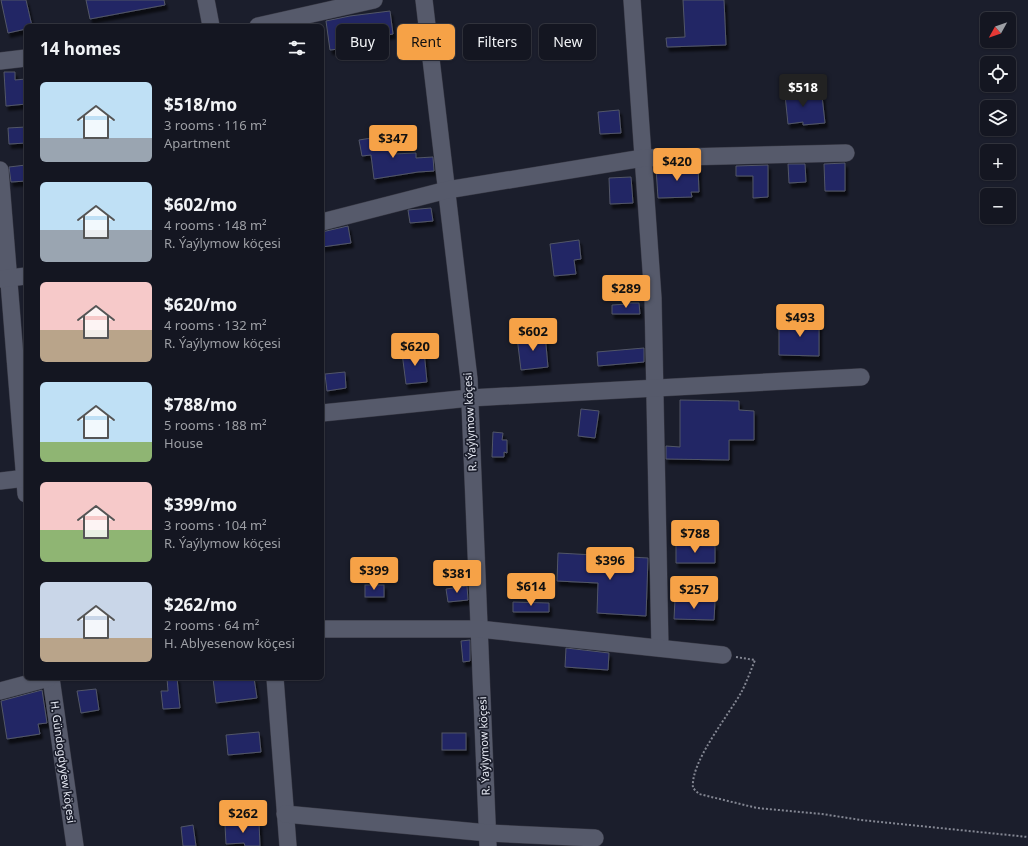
<!DOCTYPE html>
<meta charset="utf-8">
<style>
body{margin:0;font-family:"Noto Sans",sans-serif;background:#21232e;color:#f1f3f6;height:100vh;display:flex;flex-direction:column;font-size:15px;white-space:nowrap}
*{box-sizing:border-box;margin:0}
p{font-size:13px;color:#9d9fa5}
.icon{flex:none;width:22px;height:22px;fill:none;stroke:currentColor;stroke-width:2;stroke-linecap:round;stroke-linejoin:round}
.map{position:relative;flex:1;overflow:hidden}
.sheet{position:absolute;left:24px;top:24px;width:300px;height:656px;display:flex;flex-direction:column;background:#141621;border-radius:6px;box-shadow:0 1px 3px #0004,0 0 0 1px #33353f}
.sheet>*{flex:none}
.guide{position:absolute;left:336px;top:24px;width:380px;height:36px;display:flex;gap:8px}
.needle{width:26px;rotate:230deg}
.fabs{position:absolute;left:980px;top:12px;display:grid;gap:8px}
.fabs a{display:grid;place-items:center;width:36px;height:36px;border-radius:6px;background:#141621;box-shadow:0 1px 3px #0004,0 0 0 1px #33353f;font-size:20px}
.price{position:absolute;translate:-50% -34px;padding:0 9px;border-radius:4px;background:#f6a247;color:#111;font-size:13px;line-height:26px;filter:drop-shadow(0 1px 2px #0008)}
.price::after{content:'';position:absolute;left:50%;top:24px;width:12px;height:9px;margin-left:-6px;background:inherit;clip-path:polygon(0 0,100% 0,50% 100%)}
.price.active{background:#222;color:#fff}
ul{padding:0;list-style:none}
li{display:flex;align-items:center;gap:12px;height:100px;padding:0 16px}
li span{display:grid;place-items:center;flex:none;width:112px;height:80px;border-radius:6px;color:#555}
li>.icon{margin-inline-start:auto}
span .icon{width:48px;height:48px;fill:#fffc;stroke-width:1}
li b{font-size:17px}
h2{display:flex;justify-content:space-between;align-items:center;height:48px;padding:0 16px;font-size:17px}
.tag{padding:0 14px;border-radius:6px;background:#141621;box-shadow:0 1px 3px #0004,0 0 0 1px #33353f;font-size:14px;line-height:36px}
.tag.active{background:#f6a247;color:#111}
.map>svg:first-child{display:block}
</style>
<div class="map">
<svg width="1028" height="846" viewBox="0 0 1028 846">
<defs>
<filter id="shadow"><feDropShadow dx="2.5" dy="4.5" stdDeviation="1" flood-color="#0009"/></filter>
</defs>
<rect width="100%" height="100%" fill="#1b1e2c"/>
<!-- building -->
<g fill="#212565" stroke="#525667" filter="url(#shadow)">
<polygon points="1,0 26,0 32,26 26,26 26,29 8,33"/>
<polygon points="86,0 164,0 165,5 90,19"/>
<polygon points="683,0 724,0 726,45 667,47 666,38 685,37"/>
<polygon points="390,11 393,34 381,36 382,46 366,48 365,46 330,50 326,21 350,16"/>
<polygon points="4,72 15,72 15,80 26,79 26,104 6,106"/>
<polygon points="784,85 795,85 796,98 822,96 825,123 803,125 803,122 788,124"/>
<polygon points="619,110 621,133 600,134 598,112"/>
<polygon points="26,127 26,143 9,144 8,128"/>
<polygon points="390,135 393,154 416,153 416,158 433,157 434,171 418,172 374,179 371,155 362,156 359,140"/>
<polygon points="845,163 845,191 825,191 824,164"/>
<polygon points="788,164 805,164 806,182 789,183"/>
<polygon points="26,165 26,181 11,182 9,167"/>
<polygon points="768,165 768,197 753,198 753,176 736,176 736,166"/>
<polygon points="698,167 699,192 691,192 692,197 658,198 656,168"/>
<polygon points="631,177 633,203 610,204 609,178"/>
<polygon points="431,208 433,221 410,223 408,210"/>
<polygon points="348,226 351,243 322,247 322,232"/>
<polygon points="579,240 581,259 574,260 576,274 554,276 550,244"/>
<polygon points="628,303 639,303 640,314 612,314 612,305 628,304"/>
<polygon points="799,318 819,318 819,356 779,355 779,324 799,324"/>
<polygon points="545,334 548,367 521,370 517,337"/>
<polygon points="644,348 644,362 598,366 597,352"/>
<polygon points="424,351 427,382 406,384 402,353"/>
<polygon points="345,372 346,388 327,391 325,374"/>
<polygon points="680,400 739,401 739,410 754,411 754,440 729,440 729,460 666,459 666,446 680,447"/>
<polygon points="581,409 599,411 595,438 578,436"/>
<polygon points="493,432 503,433 502,440 507,440 507,453 504,452 504,457 492,457"/>
<polygon points="676,545 715,546 715,563 676,563"/>
<polygon points="558,553 648,558 646,616 597,613 598,583 557,581"/>
<rect x="365" y="585" width="19" height="12"/>
<polygon points="467,586 468,600 448,602 446,589"/>
<polygon points="675,600 715,601 714,620 674,619"/>
<polygon points="513,602 549,603 549,612 513,612"/>
<polygon points="470,640 470,661 463,662 461,641"/>
<polygon points="566,648 609,653 608,670 565,667"/>
<polygon points="167,678 177,678 180,708 163,709 161,691 168,691"/>
<polygon points="213,678 254,678 257,698 216,703"/>
<polygon points="96,689 99,710 81,713 77,691"/>
<polygon points="42,690 47,723 38,724 40,734 7,739 1,701"/>
<polygon points="259,732 261,752 228,755 226,735"/>
<rect x="442" y="733" width="24" height="17"/>
<polygon points="259,823 260,846 245,846 244,843 226,844 225,825"/>
<polygon points="193,825 196,846 183,846 181,827"/>
</g>
<g fill="none" stroke-linecap="round" stroke-linejoin="round">
<!-- minor casing -->
<g stroke="#383945" stroke-width="18">
<g id="minor">
<polyline points="206,0 211,26"/>
<polyline points="424,0 469,379 488,846"/>
<polyline points="632,0 653,298 660,648"/>
<polyline points="258,26 374,0"/>
<polyline points="0,61 26,58"/>
<polyline points="0,170 26,494"/>
<polyline points="322,222 447,190 643,158 846,153"/>
<polyline points="0,279 26,276"/>
<polyline points="322,413 470,398 861,377"/>
<polyline points="0,481 26,478"/>
<polyline points="322,629 479,629 723,655"/>
<polyline points="51,678 75,846"/>
<polyline points="275,678 288,846"/>
<polyline points="0,691 49,678"/>
<polyline points="285,814 488,833 595,838"/>
</g>
</g>
<!-- path -->
<path stroke="#838692" stroke-width="2" stroke-dasharray="2 2" stroke-linecap="butt" d="M736 657 755 660C751 670 747 681 742 691 729 715 690 762 693 788L699 794 757 808 822 814 861 820 1028 837"/>
<!-- minor -->
<use href="#minor" stroke="#565a6b" stroke-width="17"/>
</g>
<g text-anchor="middle" stroke-width="3.5" stroke-linejoin="round" paint-order="stroke">
<!-- street labels -->
<g font-size="11" fill="#e7eaf4" stroke="#1b1e2c">
<text transform="translate(470 422) rotate(-93)" y="4">R. Ýaýlymow köçesi</text>
<text transform="translate(484 746) rotate(-92)" y="4">R. Ýaýlymow köçesi</text>
<text transform="translate(63 762) rotate(82)" y="4">H. Gündogdyýew köçesi</text>
</g>
</g>
</svg>
<div class="fabs">
<a><svg class="needle" viewBox="-14 -14 28 28"><path d="M0-13l5 13h-10z" fill="#e53935"/><path d="M0 13l5-13h-10z" fill="#9d9fa5"/></svg></a>
<a><svg class="icon" aria-label="locate" viewBox="0 0 24 24"><circle cx="12" cy="12" r="6"/><path d="M12 2v4M12 18v4M2 12h4M18 12h4"/></svg></a>
<a><svg class="icon" aria-label="layers" viewBox="0 0 24 24"><path d="M12 4l9 5-9 5-9-5zM3 14l9 5 9-5"/></svg></a>
<a>+</a>
<a>−</a>
</div>
<b class="price active" style="left:803px;top:108px">$518</b>
<b class="price" style="left:393px;top:159px">$347</b>
<b class="price" style="left:677px;top:182px">$420</b>
<b class="price" style="left:626px;top:309px">$289</b>
<b class="price" style="left:800px;top:338px">$493</b>
<b class="price" style="left:533px;top:352px">$602</b>
<b class="price" style="left:415px;top:367px">$620</b>
<b class="price" style="left:695px;top:554px">$788</b>
<b class="price" style="left:610px;top:581px">$396</b>
<b class="price" style="left:374px;top:591px">$399</b>
<b class="price" style="left:457px;top:594px">$381</b>
<b class="price" style="left:531px;top:607px">$614</b>
<b class="price" style="left:694px;top:610px">$257</b>
<b class="price" style="left:243px;top:834px">$262</b>
<div class="guide">
<a class="tag">Buy</a>
<a class="tag active">Rent</a>
<a class="tag">Filters</a>
<a class="tag">New</a>
</div>
<section class="sheet">
<h2>14 homes<svg class="icon" aria-label="filters" viewBox="0 0 24 24"><path d="M4 7h16M4 17h16"/><circle cx="9" cy="7" r="2"/><circle cx="15" cy="17" r="2"/></svg></h2>
<ul>
<li><span style="background:linear-gradient(#bfe0f5 70%,#9aa5b1 0)"><svg class="icon" aria-label="home" viewBox="0 0 24 24"><path d="M3 11l9-7 9 7M6 9v11h12V9"/></svg></span><div><b>$518/mo</b><p>3 rooms · 116 m²</p><p>Apartment</p></div></li>
<li><span style="background:linear-gradient(#bfe0f5 60%,#9aa5b1 0)"><svg class="icon" aria-label="home" viewBox="0 0 24 24"><path d="M3 11l9-7 9 7M6 9v11h12V9"/></svg></span><div><b>$602/mo</b><p>4 rooms · 148 m²</p><p>R. Ýaýlymow köçesi</p></div></li>
<li><span style="background:linear-gradient(#f6c9c9 60%,#b9a48a 0)"><svg class="icon" aria-label="home" viewBox="0 0 24 24"><path d="M3 11l9-7 9 7M6 9v11h12V9"/></svg></span><div><b>$620/mo</b><p>4 rooms · 132 m²</p><p>R. Ýaýlymow köçesi</p></div></li>
<li><span style="background:linear-gradient(#bfe0f5 75%,#8fb573 0)"><svg class="icon" aria-label="home" viewBox="0 0 24 24"><path d="M3 11l9-7 9 7M6 9v11h12V9"/></svg></span><div><b>$788/mo</b><p>5 rooms · 188 m²</p><p>House</p></div></li>
<li><span style="background:linear-gradient(#f6c9c9 60%,#8fb573 0)"><svg class="icon" aria-label="home" viewBox="0 0 24 24"><path d="M3 11l9-7 9 7M6 9v11h12V9"/></svg></span><div><b>$399/mo</b><p>3 rooms · 104 m²</p><p>R. Ýaýlymow köçesi</p></div></li>
<li><span style="background:linear-gradient(#c9d6e8 70%,#b9a48a 0)"><svg class="icon" aria-label="home" viewBox="0 0 24 24"><path d="M3 11l9-7 9 7M6 9v11h12V9"/></svg></span><div><b>$262/mo</b><p>2 rooms · 64 m²</p><p>H. Ablyesenow köçesi</p></div></li>
</ul>
</section>
</div>
